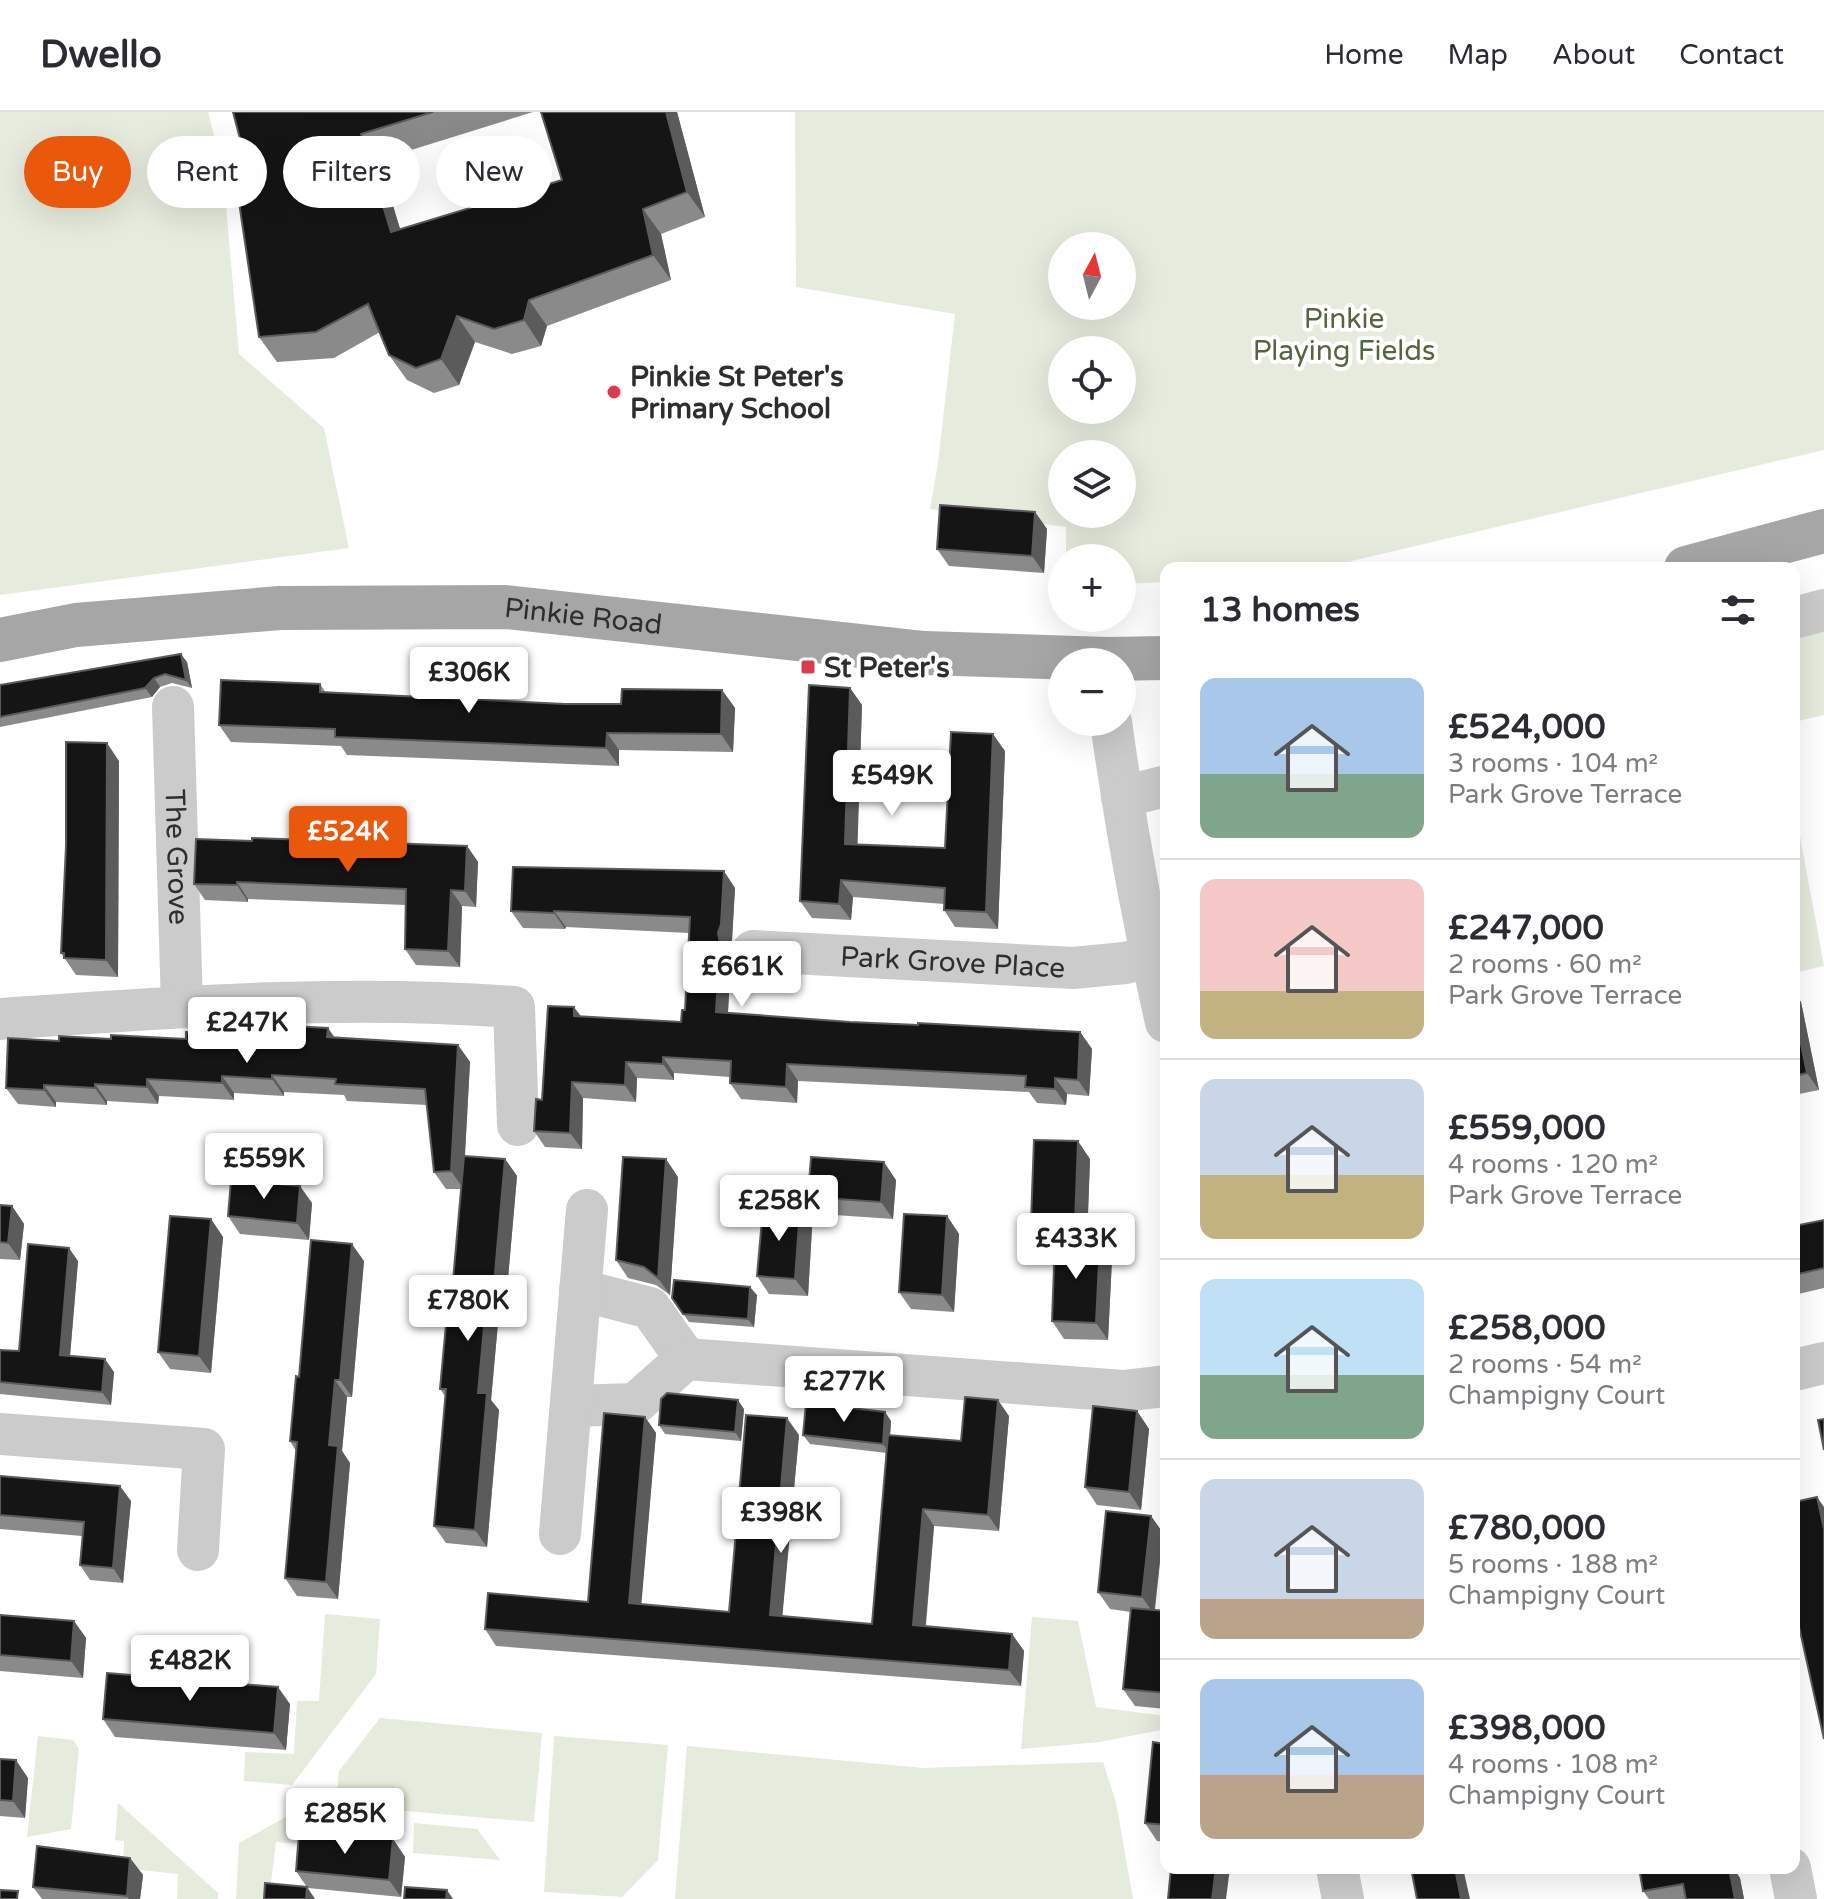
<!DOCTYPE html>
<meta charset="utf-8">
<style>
body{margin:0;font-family:"Varela Round",sans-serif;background:#f7f7f7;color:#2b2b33;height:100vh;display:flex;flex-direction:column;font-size:30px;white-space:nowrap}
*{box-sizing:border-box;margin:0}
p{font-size:26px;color:#7c7c81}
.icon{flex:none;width:44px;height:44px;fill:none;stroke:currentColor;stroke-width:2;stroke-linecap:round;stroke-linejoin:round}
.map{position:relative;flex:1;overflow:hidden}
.panel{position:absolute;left:1160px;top:450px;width:640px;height:1312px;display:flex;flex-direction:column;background:#fff;border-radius:16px;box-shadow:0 8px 32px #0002}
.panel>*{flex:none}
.banner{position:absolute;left:24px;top:24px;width:760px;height:72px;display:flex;gap:16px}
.needle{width:52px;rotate:7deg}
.controls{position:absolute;left:1048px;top:120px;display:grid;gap:16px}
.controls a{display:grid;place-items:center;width:88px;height:88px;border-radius:50%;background:#fff;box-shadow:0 8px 32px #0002;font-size:40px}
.price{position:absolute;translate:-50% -68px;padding:0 18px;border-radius:8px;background:#fff;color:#222;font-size:26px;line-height:52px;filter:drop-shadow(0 2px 4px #0008)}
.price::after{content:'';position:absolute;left:50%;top:48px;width:24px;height:18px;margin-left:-12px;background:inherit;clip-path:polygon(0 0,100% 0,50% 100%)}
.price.active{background:#ea580c;color:#fff}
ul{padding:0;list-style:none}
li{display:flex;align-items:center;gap:24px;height:200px;padding:0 40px}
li+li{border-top:2px solid #e1e1e2}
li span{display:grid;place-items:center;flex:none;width:224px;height:160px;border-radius:16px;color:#555}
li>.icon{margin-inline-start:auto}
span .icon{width:96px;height:96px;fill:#fffc;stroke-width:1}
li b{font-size:34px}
h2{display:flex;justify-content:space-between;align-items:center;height:96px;padding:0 40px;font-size:34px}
.chip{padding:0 28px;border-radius:36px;background:#fff;box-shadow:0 8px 32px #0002;font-size:28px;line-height:72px}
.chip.active{background:#ea580c;color:#fff}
header{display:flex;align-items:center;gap:48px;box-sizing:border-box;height:112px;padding:0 40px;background:#fff;border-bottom:2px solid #e1e1e2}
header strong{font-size:38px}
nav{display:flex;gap:44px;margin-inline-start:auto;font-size:28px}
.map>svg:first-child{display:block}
</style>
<header>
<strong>Dwello</strong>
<nav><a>Home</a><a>Map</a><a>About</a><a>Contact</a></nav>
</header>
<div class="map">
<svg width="1824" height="1787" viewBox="0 0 1824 1787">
<rect width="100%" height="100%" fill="#fff"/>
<!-- green -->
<g fill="#e5ebdd" fill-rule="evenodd">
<polygon points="0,0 208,0 223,59 239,242 324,316 349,436 0,483"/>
<path d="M795 0H1824V338L1322 456H1166V470L1122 472V446H1066V415L930 397 938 351 955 202 796 175ZM1062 134H1122V194H1062ZM1062 238H1122V298H1062ZM1062 342H1122V402H1062Z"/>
<polygon points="1824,519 1824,603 1794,610 1794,527"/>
<polygon points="1794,692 1824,854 1794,861"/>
<polygon points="325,1502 380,1507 376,1562 292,1673 244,1669 245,1640 294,1642 297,1589 319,1589"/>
<polygon points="1032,1505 1078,1509 1096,1595 1166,1604 1166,1617 1100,1630 1021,1637"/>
<polygon points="380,1606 542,1621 534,1710 336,1693 339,1659"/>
<polygon points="38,1624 73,1628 79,1637 71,1717 27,1725"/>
<polygon points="554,1624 668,1633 658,1748 622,1785 544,1780"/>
<polygon points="687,1634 923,1656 1103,1650 1116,1690 1133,1787 675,1787"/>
<polygon points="118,1691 218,1781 218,1787 177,1787 178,1762 123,1756 124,1729 115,1728"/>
<polygon points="293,1701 338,1706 335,1735 276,1730 269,1787 236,1787 239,1731"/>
<polygon points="414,1711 477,1717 500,1748 413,1741"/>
</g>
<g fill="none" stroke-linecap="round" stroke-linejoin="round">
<!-- minor -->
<g stroke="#cbcbcb" stroke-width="42">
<polyline points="1794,506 1824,498"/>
<path id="s1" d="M173 595 182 894"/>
<path d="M1111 610C1125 711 1143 811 1166 910"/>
<polyline points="1122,685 1166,674"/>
<path id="s2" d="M753 839 1073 856 1125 851 1151 845"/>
<path d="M0 907C171 895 342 882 514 895L518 1013"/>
<polyline points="580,1178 650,1196 686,1247"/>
<polyline points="1794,1258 1824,1251"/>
<polyline points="571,1294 635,1292 686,1247 1123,1279 1166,1274"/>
<polyline points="0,1322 204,1337 198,1438"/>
<polyline points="560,1422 587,1098"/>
<polyline points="1337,1756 1343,1787"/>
<polyline points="1790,1756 1796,1787"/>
</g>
<!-- major -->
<g stroke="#a6a6a6" stroke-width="44">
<polyline points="1686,456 1824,419"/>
<path id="s3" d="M0 528 76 513 280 496 506 495 924 541 1107 547 1166 546"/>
</g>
</g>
<!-- wall -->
<g fill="#8a8a8a">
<polygon points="233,0 533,0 379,48 400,117 562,68 677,0 705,105 661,122 671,168 547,214 541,234 512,242 475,230 459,273 434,281 407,268 389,243 380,220 334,246 277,250 259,225 249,61"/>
<polygon points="1035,400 1047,417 1044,461 949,454 937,437"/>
<polygon points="187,550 192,576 172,571 160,575 152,585 0,615 0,573"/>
<polygon points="320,572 326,581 565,592 621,592 722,578 735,596 733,640 619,638 619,654 347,643 341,634 231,630 219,613"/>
<polygon points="850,576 862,593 857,732 945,736 1005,639 998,817 955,815 944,798 944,792 853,785 851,808 812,806 800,789"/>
<polygon points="119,649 118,865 76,863 61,841"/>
<polygon points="467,734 478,750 476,795 462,794 460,855 416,853 405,837 406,793 248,787 248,790 205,788 194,772"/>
<polygon points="735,776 732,828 729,837 731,847 728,901 850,910 1080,920 1092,937 1089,984 1067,982 1066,993 1037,991 1029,980 798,969 797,991 741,987 730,971 730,965 674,961 674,968 637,966 636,990 583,986 582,1037 545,1035 534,1019 542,988 581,904 681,910 685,898 689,821 566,815 565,817 523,816 511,799"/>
<polygon points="1794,880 1801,890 1819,978 1794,983"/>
<polygon points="236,922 334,926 458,933 470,950 465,1044 505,1047 517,1064 505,1201 499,1200 491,1288 499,1298 487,1435 446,1431 434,1414 445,1284 440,1277 452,1180 461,1077 446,1077 434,1060 427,993 347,989 344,983 284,980 284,984 234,981 234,988 159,984 158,992 107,989 107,993 56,990 56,995 18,992 6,976 59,929 111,927 186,927"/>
<polygon points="1090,1047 1087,1128 1043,1126 1031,1109"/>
<polygon points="678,1065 670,1183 656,1173 628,1166 616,1148"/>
<polygon points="896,1068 893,1107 820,1102 808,1085"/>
<polygon points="312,1091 309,1128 240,1122 228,1104"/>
<polygon points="0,1093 12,1094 24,1112 20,1148 0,1147"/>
<polygon points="800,1098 812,1116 808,1184 769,1182 757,1164"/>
<polygon points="947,1104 959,1122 954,1200 911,1197 899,1180"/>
<polygon points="211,1107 223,1125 211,1261 170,1257 158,1240"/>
<polygon points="1824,1108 1824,1176 1794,1183 1794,1114"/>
<polygon points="1112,1147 1108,1228 1064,1227 1052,1209"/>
<polygon points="78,1149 70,1244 114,1260 111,1293 0,1282 0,1238 19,1239"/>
<polygon points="364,1149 352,1285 347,1285 342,1339 350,1351 338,1487 297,1484 285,1466 296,1339 290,1329 299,1265"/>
<polygon points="757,1183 754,1215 689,1210 672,1186"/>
<polygon points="744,1297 741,1329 665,1322 659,1313"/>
<polygon points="1137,1299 1149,1317 1141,1398 1097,1393 1085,1375"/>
<polygon points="885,1300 891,1309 890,1323 961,1329 1009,1304 999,1419 934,1414 926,1514 1012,1522 1024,1539 1021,1574 496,1534 485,1517 588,1490 645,1305 656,1321 641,1492 729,1500 799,1323 782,1504 872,1512 887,1341 810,1332 803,1323"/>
<polygon points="0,1364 131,1389 123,1471 90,1468 80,1453 82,1424 0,1417"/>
<polygon points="1151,1404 1163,1421 1155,1498 1166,1499 1166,1597 1135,1594 1123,1577 1131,1500 1110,1497 1098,1480"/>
<polygon points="0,1503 74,1509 86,1526 83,1566 0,1559"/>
<polygon points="290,1592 286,1638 115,1625 103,1607"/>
<polygon points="1166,1632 1166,1730 1157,1729 1145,1711"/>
<polygon points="0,1647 28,1666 25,1706 0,1704"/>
<polygon points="393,1727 405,1745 401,1785 308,1776 315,1787 296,1759"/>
<polygon points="130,1746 143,1763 140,1787 42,1787 33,1775"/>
<polygon points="1639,1756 1733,1756 1740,1766 1744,1787 1649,1787 1643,1779"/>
</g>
<!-- shaded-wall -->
<g fill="#5b5b5b">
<polygon points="666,0 677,0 705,105 687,80"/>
<polygon points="361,22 379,48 409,146 391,120"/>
<polygon points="643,97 661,122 671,168 653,143"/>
<polygon points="529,188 547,214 541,234 524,208"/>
<polygon points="457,204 475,230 459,273 441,247"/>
<polygon points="1035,400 1047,417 1044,461 1032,444"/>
<polygon points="181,542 187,550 192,576 186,568"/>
<polygon points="154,566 160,575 152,585 145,576"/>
<polygon points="850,576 862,593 857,749 845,732"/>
<polygon points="722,578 735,596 733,640 721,622"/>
<polygon points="607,621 619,638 619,654 606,636"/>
<polygon points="993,622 1005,639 998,817 986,800"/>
<polygon points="107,631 119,649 118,865 106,848"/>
<polygon points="467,734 478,750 476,795 465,779"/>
<polygon points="724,759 735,776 732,828 729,837 731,847 727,916 716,900 718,821"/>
<polygon points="841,768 853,785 851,808 839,792"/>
<polygon points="237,770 248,787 248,790 237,773"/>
<polygon points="451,778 462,794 460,855 448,839"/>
<polygon points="554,799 566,815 565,817 554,801"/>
<polygon points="1794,880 1801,890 1819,978 1807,961 1794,898"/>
<polygon points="574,895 586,911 574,904"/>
<polygon points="328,916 340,933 327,925"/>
<polygon points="1080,920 1092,937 1089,984 1078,968"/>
<polygon points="458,933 470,950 463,1076 451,1059"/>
<polygon points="663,945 674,961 674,968 663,952"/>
<polygon points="626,950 637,966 636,990 625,973"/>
<polygon points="787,952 798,969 797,991 786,975"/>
<polygon points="272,963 284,980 284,984 272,967"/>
<polygon points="222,964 234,981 234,988 222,971"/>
<polygon points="1055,966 1067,982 1066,993 1055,977"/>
<polygon points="147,967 159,984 158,992 147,975"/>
<polygon points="572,970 583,986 582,1037 570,1021"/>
<polygon points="95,972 107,989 107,993 95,976"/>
<polygon points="44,973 56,990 56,995 44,978"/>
<polygon points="1078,1029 1090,1047 1087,1128 1075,1111"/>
<polygon points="505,1047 517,1064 505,1201 493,1184"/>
<polygon points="666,1047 678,1065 670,1183 658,1166"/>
<polygon points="884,1050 896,1068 893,1107 881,1090"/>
<polygon points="300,1074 312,1091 309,1128 297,1111"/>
<polygon points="12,1094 24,1112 20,1148 8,1131"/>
<polygon points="800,1098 812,1116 808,1184 795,1167"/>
<polygon points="947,1104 959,1122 954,1200 942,1183"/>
<polygon points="211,1107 223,1125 211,1261 199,1244"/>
<polygon points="1100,1130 1112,1147 1108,1228 1096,1211"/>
<polygon points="352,1132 364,1149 352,1285 340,1268"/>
<polygon points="69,1136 78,1149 69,1256 60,1243"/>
<polygon points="750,1175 757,1183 754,1215 748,1207"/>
<polygon points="487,1183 499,1200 491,1288 499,1298 487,1435 475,1418 478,1281"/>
<polygon points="105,1247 114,1260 111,1293 102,1280"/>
<polygon points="335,1268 347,1285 342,1339 350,1351 338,1487 326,1470 329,1333"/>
<polygon points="738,1288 744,1297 741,1329 735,1320"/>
<polygon points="998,1288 1009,1304 999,1419 988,1403"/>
<polygon points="1137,1299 1149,1317 1141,1398 1129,1380"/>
<polygon points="885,1300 891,1309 889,1341 883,1332"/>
<polygon points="645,1305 656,1321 640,1508 629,1491"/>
<polygon points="787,1306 799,1323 781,1519 770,1503"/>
<polygon points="120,1374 131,1389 123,1471 113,1456"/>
<polygon points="1817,1385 1824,1395 1824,1417"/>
<polygon points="923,1397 934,1414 924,1530 913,1513"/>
<polygon points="1151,1404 1163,1421 1154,1502 1142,1485"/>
<polygon points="74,1509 86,1526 83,1566 71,1549"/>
<polygon points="1012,1522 1024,1539 1021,1574 1009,1558"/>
<polygon points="278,1575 290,1592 286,1638 274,1621"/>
<polygon points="16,1648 28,1666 25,1706 13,1689"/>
<polygon points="393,1727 405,1745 401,1785 389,1768"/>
<polygon points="130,1746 143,1763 140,1787 129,1787 127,1784"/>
<polygon points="1216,1756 1230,1756 1226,1787 1212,1787"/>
<polygon points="1455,1756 1463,1756 1470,1787 1461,1787"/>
<polygon points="1729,1756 1733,1756 1740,1766 1744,1787 1735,1787"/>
<polygon points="307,1775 315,1787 306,1787"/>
<polygon points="447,1778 453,1787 446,1787"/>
</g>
<!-- building -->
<g fill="#151515" stroke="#5b5b5b" stroke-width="2">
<polygon points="233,0 433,0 361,22 391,120 562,68 541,0 666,0 687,80 643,97 653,143 529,188 524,208 494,217 457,204 441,247 416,256 389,243 368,192 316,220 259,225 235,63 249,61"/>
<polygon points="940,393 1035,400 1032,444 937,437"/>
<polygon points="181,542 186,568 165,562 154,566 145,576 0,605 0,573"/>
<polygon points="221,568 320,572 320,580 565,592 621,592 622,577 722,578 721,622 607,621 606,636 335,625 335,617 219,613"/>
<polygon points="809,573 850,576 845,732 945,736 951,620 993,622 986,800 944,798 945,776 841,768 839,792 800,789"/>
<polygon points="66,630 107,631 106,848 64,846 64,841 61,841 66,734"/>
<polygon points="252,726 467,734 465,779 451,778 448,839 405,837 406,777 237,770 237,773 194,772 196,727 252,729"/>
<polygon points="513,755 724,759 721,812 718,821 720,831 716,900 850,910 918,913 918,911 1080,920 1078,968 1055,966 1055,977 1025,975 1026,964 787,952 786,975 730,971 731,949 663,945 663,952 626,950 625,973 572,970 570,1021 534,1019 536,987 542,988 548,894 574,895 574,904 681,910 682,898 685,898 690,805 554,799 554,801 511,799"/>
<polygon points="1794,898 1807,961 1794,964"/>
<polygon points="290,914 328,916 327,925 458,933 451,1059 434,1060 425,977 335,972 336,967 272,963 272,967 222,964 222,971 147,967 147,975 95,972 95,976 44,973 44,978 6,976 8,926 59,929 59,924 111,927 111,923 186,927 186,920 236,922 237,915 289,918"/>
<polygon points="1034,1028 1078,1029 1075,1111 1031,1109"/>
<polygon points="464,1044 505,1047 493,1184 487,1183 478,1281 487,1281 475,1418 434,1414 446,1277 440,1277 449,1180 452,1180"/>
<polygon points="623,1045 666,1047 658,1166 644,1155 616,1148"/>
<polygon points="811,1045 884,1050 881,1090 808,1085"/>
<polygon points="231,1068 300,1074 297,1111 228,1104"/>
<polygon points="0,1093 12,1094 8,1131 0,1130"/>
<polygon points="763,1096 800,1098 795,1167 757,1164"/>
<polygon points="904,1102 947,1104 942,1183 899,1180"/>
<polygon points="170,1104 211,1107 199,1244 158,1240"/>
<polygon points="1824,1108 1824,1156 1794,1163 1794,1114"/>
<polygon points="311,1128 352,1132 340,1268 335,1268 329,1333 338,1334 326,1470 285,1466 297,1330 290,1329 296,1264 299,1265"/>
<polygon points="1055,1128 1100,1130 1096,1211 1052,1209"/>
<polygon points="28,1132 69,1136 60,1243 105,1247 102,1280 0,1270 0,1238 19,1239"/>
<polygon points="674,1168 750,1175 748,1207 683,1202 672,1186"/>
<polygon points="667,1281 738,1288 735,1320 659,1313 661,1287"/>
<polygon points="965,1285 998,1288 988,1403 923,1397 913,1513 1012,1522 1009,1558 485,1517 488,1481 588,1490 604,1301 645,1305 629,1491 729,1500 746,1303 787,1306 770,1503 872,1512 888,1323 961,1329"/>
<polygon points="806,1291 885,1300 883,1332 803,1323"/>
<polygon points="1093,1294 1137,1299 1129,1380 1085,1375"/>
<polygon points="1824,1307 1824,1338 1818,1308"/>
<polygon points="0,1364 120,1374 113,1456 80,1453 84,1410 0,1403"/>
<polygon points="1817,1385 1824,1417 1824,1627 1794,1492 1794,1390"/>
<polygon points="1106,1399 1151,1404 1142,1485 1098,1480"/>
<polygon points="1131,1496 1166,1499 1166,1581 1123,1577"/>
<polygon points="0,1503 74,1509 71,1549 0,1543"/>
<polygon points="107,1561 278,1575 274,1621 103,1607"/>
<polygon points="1153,1630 1166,1632 1166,1713 1145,1711"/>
<polygon points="0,1647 16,1648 13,1689 0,1688"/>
<polygon points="299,1721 393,1727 389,1768 296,1759"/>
<polygon points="37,1734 130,1746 127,1784 33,1775"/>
<polygon points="1171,1756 1216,1756 1212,1787 1168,1787"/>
<polygon points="1411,1756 1455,1756 1461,1787 1417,1787"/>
<polygon points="1639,1756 1729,1756 1735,1787 1686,1787 1683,1772 1643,1779"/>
<polygon points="265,1771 307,1775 306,1787 264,1787"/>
<polygon points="405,1775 447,1778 446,1787 404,1787"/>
<polygon points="0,1778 18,1779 17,1787 0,1787"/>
</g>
<!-- markers -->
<g fill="#d93c4b" stroke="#fff" stroke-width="3">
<circle cx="614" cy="280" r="8"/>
<rect x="800" y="547" width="16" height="16" rx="4"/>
</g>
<g text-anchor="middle" stroke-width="8" stroke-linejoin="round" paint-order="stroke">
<!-- park labels -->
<g font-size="28" fill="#52673f" stroke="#fff">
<text x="1344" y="216">Pinkie<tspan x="1344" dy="32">Playing Fields</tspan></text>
</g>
<!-- poi labels -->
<g font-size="28" font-weight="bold" fill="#2e2e2e" stroke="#fff" text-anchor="start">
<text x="630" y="274">Pinkie St Peter's<tspan x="630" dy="32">Primary School</tspan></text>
<text x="824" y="565">St Peter's</text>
</g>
<!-- street labels -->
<g font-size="28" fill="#2e2e2e" stroke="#fff">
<text dy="10" stroke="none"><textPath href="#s3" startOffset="586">Pinkie Road</textPath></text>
<text dy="10" stroke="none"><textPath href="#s1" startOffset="150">The Grove</textPath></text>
<text dy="10" stroke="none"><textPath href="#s2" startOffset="200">Park Grove Place</textPath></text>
</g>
</g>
</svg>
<div class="controls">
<a><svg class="needle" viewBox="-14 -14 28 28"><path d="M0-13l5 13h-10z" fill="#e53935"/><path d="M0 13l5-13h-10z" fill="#7c7c81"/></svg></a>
<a><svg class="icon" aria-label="locate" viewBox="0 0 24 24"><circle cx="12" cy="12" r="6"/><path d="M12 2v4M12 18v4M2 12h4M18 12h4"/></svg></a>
<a><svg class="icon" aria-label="layers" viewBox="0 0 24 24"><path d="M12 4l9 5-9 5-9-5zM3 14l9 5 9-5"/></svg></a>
<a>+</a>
<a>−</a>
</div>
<b class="price" style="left:469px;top:603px">£306K</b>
<b class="price" style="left:892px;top:706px">£549K</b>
<b class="price active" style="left:348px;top:762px">£524K</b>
<b class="price" style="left:742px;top:897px">£661K</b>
<b class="price" style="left:247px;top:953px">£247K</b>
<b class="price" style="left:264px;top:1089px">£559K</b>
<b class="price" style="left:779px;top:1131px">£258K</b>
<b class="price" style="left:1076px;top:1169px">£433K</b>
<b class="price" style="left:468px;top:1231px">£780K</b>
<b class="price" style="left:844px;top:1312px">£277K</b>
<b class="price" style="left:781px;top:1443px">£398K</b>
<b class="price" style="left:190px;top:1591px">£482K</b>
<b class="price" style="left:345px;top:1744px">£285K</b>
<div class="banner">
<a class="chip active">Buy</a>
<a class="chip">Rent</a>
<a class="chip">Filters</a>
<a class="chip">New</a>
</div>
<section class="panel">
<h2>13 homes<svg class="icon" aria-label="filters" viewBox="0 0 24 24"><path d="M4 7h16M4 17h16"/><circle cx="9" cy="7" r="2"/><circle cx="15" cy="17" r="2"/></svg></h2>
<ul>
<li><span style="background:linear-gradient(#a9c7e8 60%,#7fa58c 0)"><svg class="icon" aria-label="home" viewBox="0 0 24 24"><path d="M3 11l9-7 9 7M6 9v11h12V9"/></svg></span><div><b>£524,000</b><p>3 rooms · 104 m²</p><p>Park Grove Terrace</p></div></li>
<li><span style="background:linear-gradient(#f6c9c9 70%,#c2b280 0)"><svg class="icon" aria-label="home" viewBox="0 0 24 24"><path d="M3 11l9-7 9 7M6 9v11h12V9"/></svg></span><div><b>£247,000</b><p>2 rooms · 60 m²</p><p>Park Grove Terrace</p></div></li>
<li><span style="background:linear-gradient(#c9d6e8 60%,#c2b280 0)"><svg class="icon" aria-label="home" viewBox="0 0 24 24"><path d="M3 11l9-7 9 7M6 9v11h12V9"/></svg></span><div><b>£559,000</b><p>4 rooms · 120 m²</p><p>Park Grove Terrace</p></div></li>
<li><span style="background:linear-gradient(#bfe0f5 60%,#7fa58c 0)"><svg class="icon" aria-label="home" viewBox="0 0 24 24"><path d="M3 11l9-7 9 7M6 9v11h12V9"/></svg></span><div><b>£258,000</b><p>2 rooms · 54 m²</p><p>Champigny Court</p></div></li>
<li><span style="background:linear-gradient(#c9d6e8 75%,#b9a48a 0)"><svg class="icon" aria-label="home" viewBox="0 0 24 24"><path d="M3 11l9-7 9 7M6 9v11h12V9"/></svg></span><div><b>£780,000</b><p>5 rooms · 188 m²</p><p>Champigny Court</p></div></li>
<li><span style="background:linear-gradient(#a9c7e8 60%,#b9a48a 0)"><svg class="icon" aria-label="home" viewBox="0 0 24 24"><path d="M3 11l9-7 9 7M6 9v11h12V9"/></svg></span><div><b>£398,000</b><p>4 rooms · 108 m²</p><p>Champigny Court</p></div></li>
</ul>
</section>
</div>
